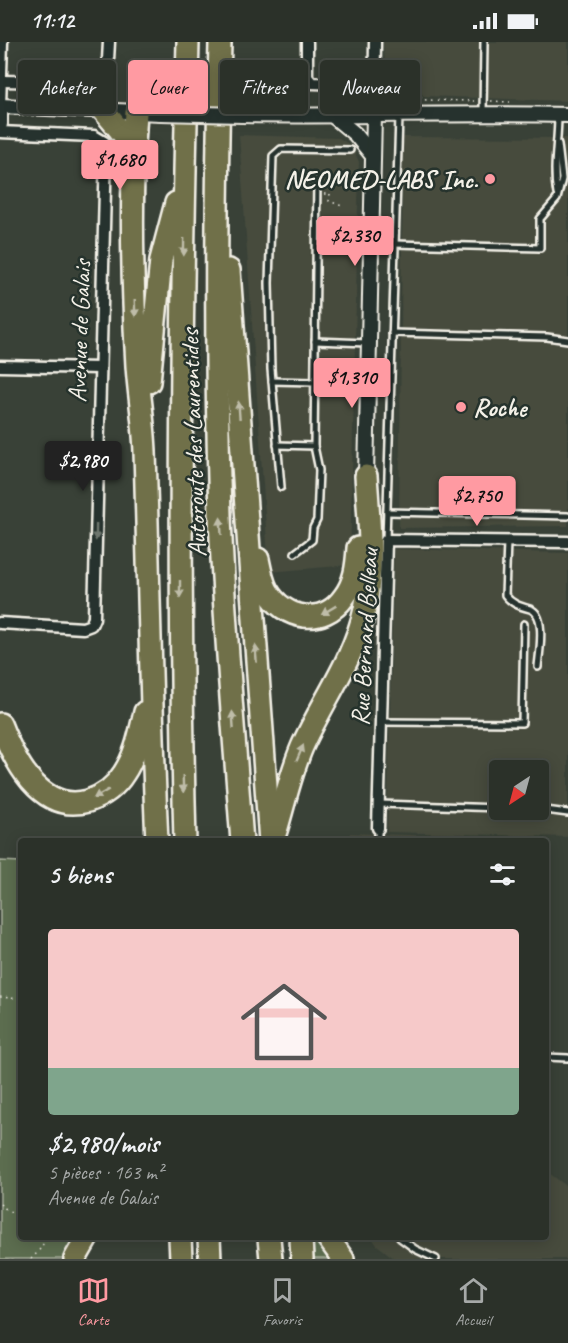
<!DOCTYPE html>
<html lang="fr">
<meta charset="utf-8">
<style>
body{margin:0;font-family:Caveat,sans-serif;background:#333931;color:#f1f3f6;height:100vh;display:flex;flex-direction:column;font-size:22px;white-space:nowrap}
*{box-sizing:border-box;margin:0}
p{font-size:20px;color:#a6a9a8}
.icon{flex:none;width:33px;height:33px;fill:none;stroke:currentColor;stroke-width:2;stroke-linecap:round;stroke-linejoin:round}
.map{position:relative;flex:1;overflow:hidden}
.panel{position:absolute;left:18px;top:796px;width:531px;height:402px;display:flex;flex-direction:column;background:#2b3129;border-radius:6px;box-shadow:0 3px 15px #0003,0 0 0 2px #474c46}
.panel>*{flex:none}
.hud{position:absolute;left:18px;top:18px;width:532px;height:54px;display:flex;gap:12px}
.needle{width:39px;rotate:216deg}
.tools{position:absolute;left:489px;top:718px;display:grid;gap:12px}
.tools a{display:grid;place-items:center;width:60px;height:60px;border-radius:6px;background:#2b3129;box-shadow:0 3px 15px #0003,0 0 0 2px #474c46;font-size:30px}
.price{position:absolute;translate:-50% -51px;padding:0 14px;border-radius:6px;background:#ff9aa2;color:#111;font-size:20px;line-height:39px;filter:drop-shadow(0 2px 3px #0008)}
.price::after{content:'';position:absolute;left:50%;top:36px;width:18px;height:14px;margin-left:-9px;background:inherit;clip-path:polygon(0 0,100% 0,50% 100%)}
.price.current{background:#222;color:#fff}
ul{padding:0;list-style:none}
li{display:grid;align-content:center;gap:12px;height:318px;padding:0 30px}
li span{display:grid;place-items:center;height:186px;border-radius:6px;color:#555}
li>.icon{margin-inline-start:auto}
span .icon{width:108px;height:108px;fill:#fffc;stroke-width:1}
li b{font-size:26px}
h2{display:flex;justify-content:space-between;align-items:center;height:72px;padding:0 30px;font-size:26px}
.tag{padding:0 21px;border-radius:6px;background:#2b3129;box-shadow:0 3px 15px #0003,0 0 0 2px #474c46;font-size:21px;line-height:54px}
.tag.current{background:#ff9aa2;color:#111}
.status{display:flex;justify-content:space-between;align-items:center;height:42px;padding:0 30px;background:#2b3129;direction:ltr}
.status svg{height:16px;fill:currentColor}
.menu{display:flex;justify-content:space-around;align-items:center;height:84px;border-top:2px solid #474c46;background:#2b3129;font-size:16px;color:#a6a9a8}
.menu a{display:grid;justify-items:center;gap:3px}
.menu .current{color:#ff9aa2}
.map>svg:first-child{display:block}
</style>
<div class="status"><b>11:12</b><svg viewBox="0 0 49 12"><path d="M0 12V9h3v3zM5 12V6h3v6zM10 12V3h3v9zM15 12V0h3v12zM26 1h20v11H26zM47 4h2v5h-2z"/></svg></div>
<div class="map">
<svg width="568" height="1217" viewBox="0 0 568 1217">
<rect width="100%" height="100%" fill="#394137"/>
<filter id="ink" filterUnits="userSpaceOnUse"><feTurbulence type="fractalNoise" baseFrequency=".0167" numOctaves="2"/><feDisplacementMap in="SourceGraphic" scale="12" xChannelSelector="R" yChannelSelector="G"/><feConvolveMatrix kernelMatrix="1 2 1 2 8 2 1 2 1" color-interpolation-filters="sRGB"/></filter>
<g filter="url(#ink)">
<!-- built -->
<g fill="#464b3e" fill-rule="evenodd">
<polygon points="383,0 568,0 568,59 424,54 418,48 387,47"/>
<polygon points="239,93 339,96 352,104 359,120 350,523 269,530"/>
<polygon points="403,95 568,96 568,484 399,486"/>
<path d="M394 507 568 511V795L387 790ZM500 729H538V768H500Z"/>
<polygon points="350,791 502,796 502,799 346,800"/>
<polygon points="546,1129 568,1145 568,1217 395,1217 377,1203 372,1196 546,1196"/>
</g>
<!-- green -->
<g fill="#5c6d50" stroke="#a8af9c" stroke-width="1.5">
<polygon points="0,819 21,820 21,1196 73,1196 63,1217 0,1217"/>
<polygon points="309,1196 323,1196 337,1217 311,1217"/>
</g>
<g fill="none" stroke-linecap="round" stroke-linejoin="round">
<!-- service casing -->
<g stroke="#f4f1e8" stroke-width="10">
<g id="service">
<polyline points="483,71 484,0"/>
<path d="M557 152C552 126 558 101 558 74"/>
<polyline points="394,202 540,206 540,177 557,157 562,137 558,102"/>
<polyline points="392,291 547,295 568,298"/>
<polyline points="315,299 367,301"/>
<polyline points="272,339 314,340"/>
<polyline points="277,403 314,404"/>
<polyline points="281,445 271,327 269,241 273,114 281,107 350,108"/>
<polyline points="387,470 568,474"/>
<polyline points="386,498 399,74"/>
<path d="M507 500 505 553C512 562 519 564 530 567 547 572 539 612 538 625"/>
<polyline points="295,511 312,498 313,486 317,478 319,428 314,404 317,137"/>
<polyline points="382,680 522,681 524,582"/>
<polyline points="380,762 500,766"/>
<polyline points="538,767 568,771"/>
<polyline points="378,800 378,786"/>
<polyline points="546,1015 568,1016"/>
<polyline points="400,1196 415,1207 436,1217"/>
</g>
</g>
<!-- minor casing -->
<g stroke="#f4f1e8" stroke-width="15">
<g id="minor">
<polyline points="307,0 307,35 312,41 375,43"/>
<polyline points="1,39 103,41 107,36 109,0"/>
<polyline points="0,64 2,0"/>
<polyline points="374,73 375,0"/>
<polyline points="0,90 94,94 104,100 106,108 94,576 91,583 83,586 0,581"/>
<polyline points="0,324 100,326"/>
<polyline points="378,786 386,498 568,500"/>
</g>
</g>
<!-- tertiary casing -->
<g stroke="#f4f1e8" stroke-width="18">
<g id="tertiary">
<polyline points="0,64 161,71"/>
<path d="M242 73C351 75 459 70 568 73"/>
<polyline points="332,73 355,92 373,114"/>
<polyline points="0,82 0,64"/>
<polyline points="366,434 374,73"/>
</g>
</g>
<!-- motorway casing -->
<g stroke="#f4f1e8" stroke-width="26">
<g id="motorway">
<path d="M220 0C216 158 215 315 220 473 224 582 234 691 242 800"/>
<polyline points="104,69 133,104"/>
<path d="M136 70C130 155 132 239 137 324 139 353 144 381 145 410 149 540 151 670 157 800"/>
<polyline points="229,228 270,800"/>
<polyline points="149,340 161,218 176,161"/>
<path d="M258 517C260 527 262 539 267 548 284 578 323 585 344 555 355 541 357 523 358 506"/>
<path d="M0 682C14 718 40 772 88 759 103 754 116 744 124 731 136 713 140 691 145 670"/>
<path d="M275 792C284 763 290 733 302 705 323 658 354 618 365 567 374 523 369 478 366 434"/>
<path d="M185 800C178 533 181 266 188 0"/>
<polyline points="180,1196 181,1217"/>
<polyline points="209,1196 210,1217"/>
<polyline points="269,1196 271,1217"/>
<polyline points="301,1196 302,1217"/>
<polyline points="328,1196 343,1217"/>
<polyline points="75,1217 87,1196"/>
</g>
</g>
<!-- path -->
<g stroke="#f4f1e8" stroke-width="1.5" stroke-dasharray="1.5 4.5" stroke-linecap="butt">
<polyline points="385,50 415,51 426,58 474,59"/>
<polyline points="491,59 510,60"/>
<polyline points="398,60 399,50"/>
<polyline points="324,152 330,152 329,159 342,164"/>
<polyline points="0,955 21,957"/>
<polyline points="0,1162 7,1168 21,1174"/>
<polyline points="31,1217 38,1210 47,1196"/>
</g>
<!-- service -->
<use href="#service" stroke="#26332d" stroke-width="5"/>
<!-- minor -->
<use href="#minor" stroke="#26332d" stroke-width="10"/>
<!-- tertiary -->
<use href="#tertiary" stroke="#26332d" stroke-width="14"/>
<!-- motorway -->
<use href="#motorway" stroke="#70704a" stroke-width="21"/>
<!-- tertiary-bridge casing -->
<g stroke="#f4f1e8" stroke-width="18" stroke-linecap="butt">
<polyline id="tertiary-bridge" points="161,71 242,73"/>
</g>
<!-- tertiary-bridge -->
<use href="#tertiary-bridge" stroke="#26332d" stroke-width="14"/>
</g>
<!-- one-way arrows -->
<defs><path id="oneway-solid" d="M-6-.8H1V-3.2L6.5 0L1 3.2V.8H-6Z" transform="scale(1.5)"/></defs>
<g fill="#bfbda9">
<use href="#oneway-solid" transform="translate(184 205) rotate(91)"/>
<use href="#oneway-solid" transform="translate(135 266) rotate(88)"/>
<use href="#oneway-solid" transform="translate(239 368) rotate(-94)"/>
<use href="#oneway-solid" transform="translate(221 484) rotate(-93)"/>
<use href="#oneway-solid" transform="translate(180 547) rotate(90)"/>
<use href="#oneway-solid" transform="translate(329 568) rotate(149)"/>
<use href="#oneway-solid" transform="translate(256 612) rotate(-95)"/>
<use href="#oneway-solid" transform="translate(233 678) rotate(-94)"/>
<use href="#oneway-solid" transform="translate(300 711) rotate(-67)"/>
<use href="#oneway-solid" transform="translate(183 742) rotate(88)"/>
<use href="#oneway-solid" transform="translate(101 752) rotate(150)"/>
</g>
<use fill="#6e766e" href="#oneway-solid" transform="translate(96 490) rotate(91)"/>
</g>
<!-- markers -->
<g fill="#ff9aa2" stroke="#26332d" stroke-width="2">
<circle cx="490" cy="137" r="6"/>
<circle cx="461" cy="365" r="6"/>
</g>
<g text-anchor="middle" stroke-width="5" stroke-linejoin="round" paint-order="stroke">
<!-- poi labels -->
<g font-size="26" font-weight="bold" fill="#f4f1e8" stroke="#26332d" text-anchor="end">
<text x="478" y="146">NEOMED-LABS Inc.</text>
<text x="473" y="374" text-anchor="start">Roche</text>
</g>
<!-- street labels -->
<g font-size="26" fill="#f4f1e8" stroke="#26332d">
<text transform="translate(79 289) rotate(-88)" y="9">Avenue de Galais</text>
<text transform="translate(193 401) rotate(-92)" y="9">Autoroute des Laurentides</text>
<text transform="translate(364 595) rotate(-87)" y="9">Rue Bernard Belleau</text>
</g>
</g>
</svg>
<div class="tools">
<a><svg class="needle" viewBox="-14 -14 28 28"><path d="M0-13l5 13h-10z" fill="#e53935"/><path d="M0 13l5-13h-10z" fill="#a6a9a8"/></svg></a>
</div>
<b class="price" style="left:120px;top:149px">$1,680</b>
<b class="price" style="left:355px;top:225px">$2,330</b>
<b class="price" style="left:352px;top:367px">$1,310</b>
<b class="price current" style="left:83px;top:450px">$2,980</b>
<b class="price" style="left:477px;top:485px">$2,750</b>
<div class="hud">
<a class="tag">Acheter</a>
<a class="tag current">Louer</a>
<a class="tag">Filtres</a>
<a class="tag">Nouveau</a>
</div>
<section class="panel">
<h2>5 biens<svg class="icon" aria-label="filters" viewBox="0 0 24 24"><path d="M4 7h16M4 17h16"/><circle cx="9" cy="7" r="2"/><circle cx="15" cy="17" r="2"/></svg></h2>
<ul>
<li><span style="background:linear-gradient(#f6c9c9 75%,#7fa58c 0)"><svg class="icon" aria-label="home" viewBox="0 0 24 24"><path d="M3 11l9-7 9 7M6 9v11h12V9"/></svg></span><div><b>$2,980/mois</b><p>5 pièces · 163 m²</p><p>Avenue de Galais</p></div></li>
</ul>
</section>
</div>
<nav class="menu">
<a class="current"><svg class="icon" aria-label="map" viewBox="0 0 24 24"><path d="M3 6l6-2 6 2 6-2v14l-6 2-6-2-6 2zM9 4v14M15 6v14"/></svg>Carte</a>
<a><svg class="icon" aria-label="saved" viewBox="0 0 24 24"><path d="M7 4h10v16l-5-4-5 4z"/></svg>Favoris</a>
<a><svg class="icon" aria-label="home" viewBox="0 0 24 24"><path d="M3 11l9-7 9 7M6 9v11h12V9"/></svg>Accueil</a>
</nav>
